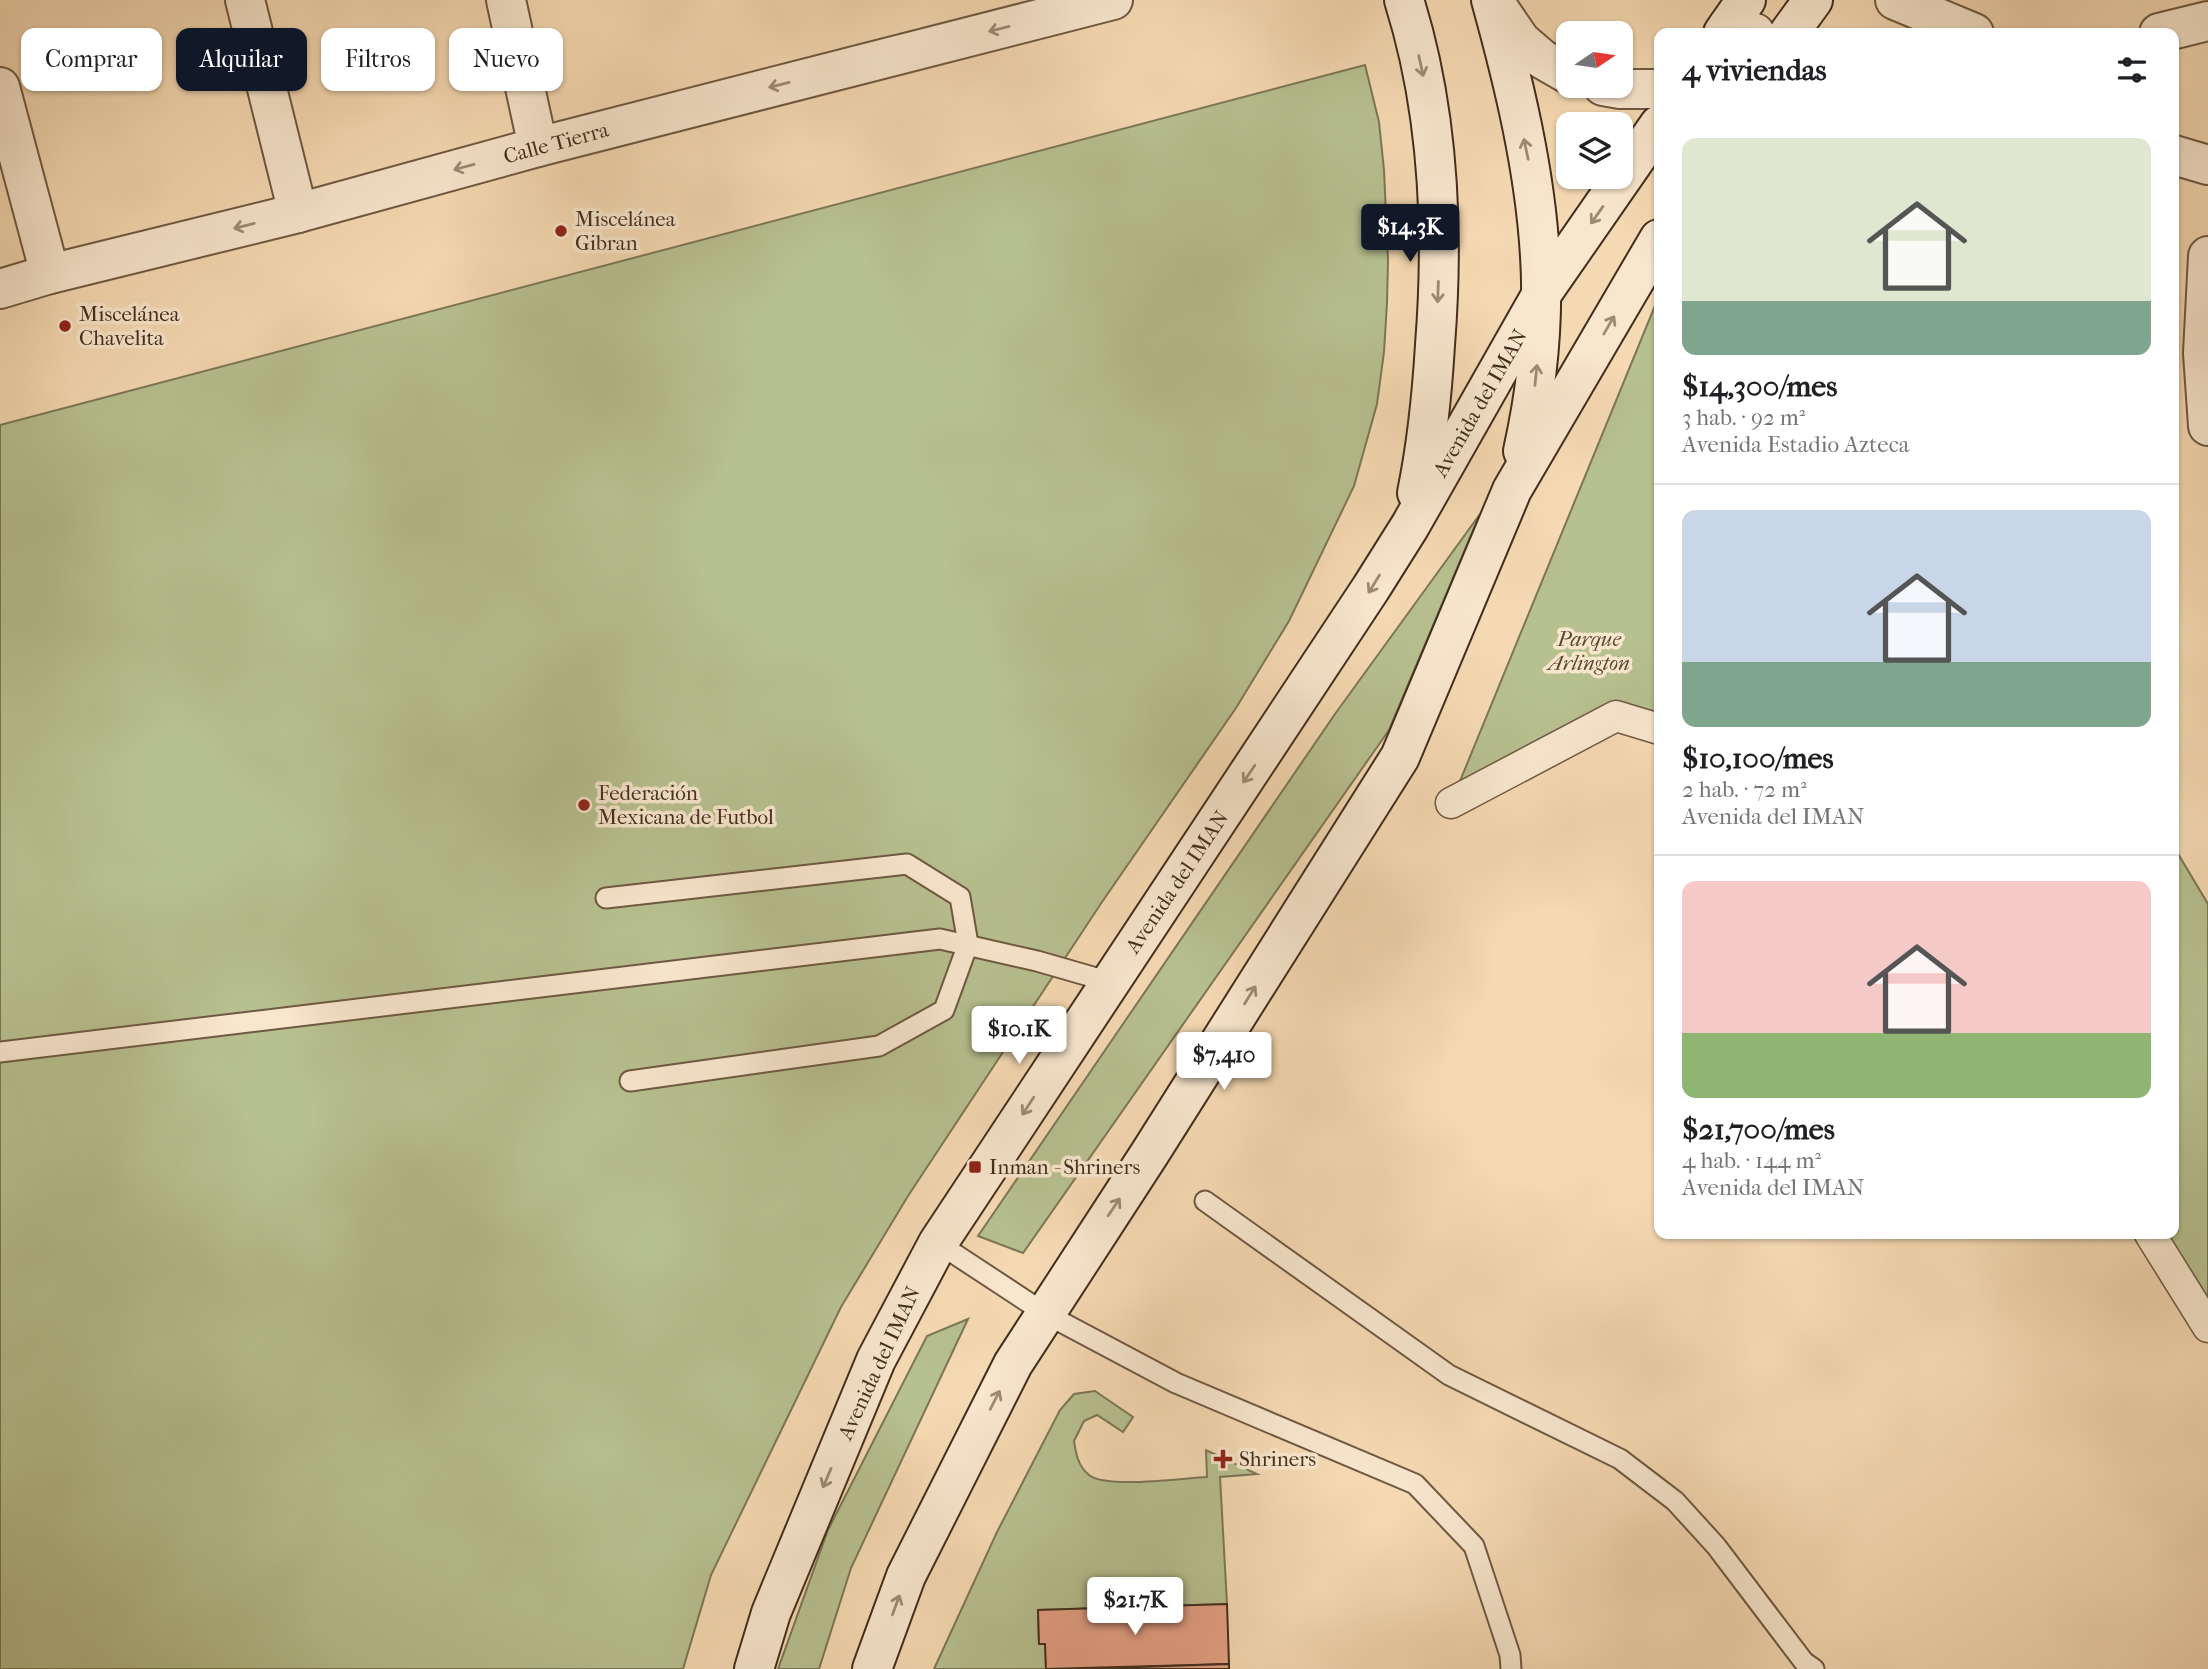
<!DOCTYPE html>
<html lang="es">
<meta charset="utf-8">
<style>
body{margin:0;font-family:"IM FELL French Canon",serif;background:#f2f2f2;color:#202124;height:100vh;display:flex;flex-direction:column;font-size:26px;white-space:nowrap}
*{box-sizing:border-box;margin:0}
p{font-size:23px;color:#757577}
.icon{flex:none;width:38px;height:38px;fill:none;stroke:currentColor;stroke-width:2;stroke-linecap:round;stroke-linejoin:round}
.map{position:relative;flex:1;overflow:hidden}
.details{position:absolute;left:1654px;top:28px;width:525px;height:1211px;display:flex;flex-direction:column;background:#fff;border-radius:14px;box-shadow:0 2px 5px #0004}
.details>*{flex:none}
.guide{position:absolute;left:21px;top:28px;width:665px;height:63px;display:flex;gap:14px}
.needle{width:46px;rotate:77deg}
.controls{position:absolute;left:1556px;top:21px;display:grid;gap:14px}
.controls a{display:grid;place-items:center;width:77px;height:77px;border-radius:14px;background:#fff;box-shadow:0 2px 5px #0004;font-size:35px}
.price{position:absolute;translate:-50% -60px;padding:0 16px;border-radius:7px;background:#fff;color:#222;font-size:23px;line-height:46px;filter:drop-shadow(0 2px 4px #0008)}
.price::after{content:'';position:absolute;left:50%;top:42px;width:21px;height:16px;margin-left:-10px;background:inherit;clip-path:polygon(0 0,100% 0,50% 100%)}
.price.selected{background:#111827;color:#fff}
ul{padding:0;list-style:none}
li{display:grid;align-content:center;gap:14px;height:371px;padding:0 28px}
li+li{border-top:2px solid #e0e0e0}
li span{display:grid;place-items:center;height:217px;border-radius:14px;color:#555}
li>.icon{margin-inline-start:auto}
span .icon{width:126px;height:126px;fill:#fffc;stroke-width:1}
li b{font-size:30px}
h2{display:flex;justify-content:space-between;align-items:center;height:84px;padding:0 28px;font-size:30px}
.pill{padding:0 24px;border-radius:14px;background:#fff;box-shadow:0 2px 5px #0004;font-size:24px;line-height:63px}
.pill.selected{background:#111827;color:#fff}
.map>svg:first-child{display:block}
</style>
<div class="map">
<svg width="2208" height="1669" viewBox="0 0 2208 1669">
<rect width="100%" height="100%" fill="#f5d9b2"/>
<filter id="stains"><feTurbulence type="fractalNoise" baseFrequency=".00286" numOctaves="4"/><feColorMatrix values="0 0 0 0 .2 0 0 0 0 .09 0 0 0 0 .02 0 0 0 .5 -.17"/></filter>
<radialGradient id="worn" r=".72"><stop offset=".6" stop-color="#630" stop-opacity="0"/><stop offset="1" stop-color="#630" stop-opacity=".3"/></radialGradient>
<!-- green -->
<g fill="#b7c08f" stroke="#7c7656" stroke-width="2">
<polygon points="1365,65 1379,122 1384,170 1388,260 1387,303 1384,352 1377,404 1354,486 1289,621 1236,708 1102,902 908,1196 841,1307 711,1575 683,1669 0,1669 0,425"/>
<polygon points="1659,296 1659,729 1616,716 1451,803"/>
<polygon points="1480,514 1389,730 1023,1253 978,1236 1335,714"/>
<polygon points="2174,847 2208,904 2208,1327 2150,1234 2174,1234"/>
<polygon points="968,1319 851,1568 819,1669 778,1669 828,1530 927,1336"/>
<path d="M1095 1391 1133 1417 1123 1432 1097 1415 1084 1421 1074 1441C1076 1454 1078 1466 1089 1475 1106 1489 1183 1478 1207 1477L1206 1450 1257 1474 1220 1477 1227 1604 1038 1610 1039 1644H1045L1046 1669H934L997 1532 1060 1410 1074 1394Z"/>
</g>
<!-- building -->
<g fill="#e6a085" stroke="#422d1d" stroke-width="2">
<polygon points="1227,1604 1229,1664 1046,1669 1045,1644 1039,1644 1038,1610"/>
<polygon points="1229,1664 1229,1669 1078,1669"/>
</g>
<g fill="none" stroke-linecap="round" stroke-linejoin="round">
<!-- service casing -->
<g stroke="#6f5842" stroke-width="23">
<g id="service">
<polyline points="606,898 907,864 960,897 968,944 944,1010 879,1046 630,1081"/>
<polyline points="0,1052 940,939 1037,961 1110,982"/>
<polyline points="1205,1201 1449,1375 1620,1459 1675,1501 1716,1546 1804,1662 1814,1669"/>
<polyline points="938,1243 1046,1314 1176,1383 1415,1484 1474,1546 1510,1655 1511,1669"/>
</g>
</g>
<!-- pedestrian casing -->
<g stroke="#6f5842" stroke-width="33">
<g id="pedestrian">
<polyline points="1451,803 1616,716 1659,729"/>
<polyline points="2150,1234 2208,1327"/>
</g>
</g>
<!-- minor casing -->
<g stroke="#6f5842" stroke-width="42">
<g id="minor">
<polyline points="245,0 298,213"/>
<polyline points="506,0 538,147"/>
<polyline points="1895,0 1974,33"/>
<polyline points="1728,26 1755,33"/>
<polyline points="2159,33 2208,21"/>
<polyline points="0,87 50,274"/>
<polyline points="2174,155 2208,165"/>
<polyline points="2208,256 2203,353 2208,426"/>
<polyline points="0,289 50,274 298,213 538,147 1113,0"/>
</g>
</g>
<!-- tertiary casing -->
<g stroke="#6f5842" stroke-width="42">
<g id="tertiary">
<polyline points="1493,0 1521,41 1542,59 1568,74"/>
<polyline points="1603,86 1620,89 1659,89"/>
</g>
</g>
<!-- secondary casing -->
<g stroke="#422d1d" stroke-width="42">
<g id="secondary">
<path d="M1404 0C1439 111 1444 230 1435 345 1432 395 1427 444 1417 493"/>
<path d="M1491 0C1514 83 1535 170 1540 256 1544 320 1537 388 1523 451"/>
<polyline points="1723,33 1746,0"/>
<polyline points="1789,33 1813,0"/>
<polyline points="754,1669 771,1613 876,1360 938,1243 1371,588 1410,526 1541,295 1659,125"/>
<polyline points="872,1669 906,1576 1013,1364 1150,1153 1400,757 1512,490 1659,239"/>
</g>
</g>
<!-- service -->
<use href="#service" stroke="#f8e6cd" stroke-width="19"/>
<!-- pedestrian -->
<use href="#pedestrian" stroke="#f8e6cd" stroke-width="30"/>
<!-- minor -->
<use href="#minor" stroke="#f8e6cd" stroke-width="38"/>
<!-- tertiary -->
<use href="#tertiary" stroke="#f8e6cd" stroke-width="38"/>
<!-- secondary -->
<use href="#secondary" stroke="#f8e6cd" stroke-width="38"/>
</g>
<!-- one-way arrows -->
<defs><path id="oneway-shaft" d="M-6 0H5M1.5-3L5.5 0L1.5 3" fill="none" stroke-width="1.6" stroke-linecap="round" stroke-linejoin="round" transform="scale(1.75)"/></defs>
<g stroke="#9d8a75">
<use href="#oneway-shaft" transform="translate(999 29) rotate(166)"/>
<use href="#oneway-shaft" transform="translate(1421 66) rotate(78)"/>
<use href="#oneway-shaft" transform="translate(779 85) rotate(166)"/>
<use href="#oneway-shaft" transform="translate(1526 149) rotate(-102)"/>
<use href="#oneway-shaft" transform="translate(464 167) rotate(165)"/>
<use href="#oneway-shaft" transform="translate(1597 215) rotate(125)"/>
<use href="#oneway-shaft" transform="translate(244 226) rotate(166)"/>
<use href="#oneway-shaft" transform="translate(1438 292) rotate(92)"/>
<use href="#oneway-shaft" transform="translate(1609 325) rotate(-60)"/>
<use href="#oneway-shaft" transform="translate(1536 375) rotate(-84)"/>
<use href="#oneway-shaft" transform="translate(1374 584) rotate(122)"/>
<use href="#oneway-shaft" transform="translate(1249 774) rotate(124)"/>
<use href="#oneway-shaft" transform="translate(1250 995) rotate(-58)"/>
<use href="#oneway-shaft" transform="translate(1028 1106) rotate(123)"/>
<use href="#oneway-shaft" transform="translate(1114 1207) rotate(-56)"/>
<use href="#oneway-shaft" transform="translate(995 1400) rotate(-63)"/>
<use href="#oneway-shaft" transform="translate(827 1478) rotate(113)"/>
<use href="#oneway-shaft" transform="translate(896 1605) rotate(-70)"/>
</g>
<!-- markers -->
<g fill="#8f2418" stroke="#f8e6cd" stroke-width="2.5">
<circle cx="561" cy="231" r="7"/>
<circle cx="65" cy="326" r="7"/>
<circle cx="584" cy="805" r="7"/>
<rect x="968" y="1160" width="14" height="14" rx="3.5"/>
<path d="M1219.5 1448.5h7v7h7v7h-7v7h-7v-7h-7v-7h7z"/>
</g>
<g text-anchor="middle" stroke-width="7" stroke-linejoin="round" paint-order="stroke">
<!-- street labels -->
<g font-size="21" fill="#422d1d" stroke="#f8e6cd">
<text transform="translate(556 143) rotate(-15)" y="7">Calle Tierra</text>
<text transform="translate(1480 403) rotate(-60)" y="7">Avenida del IMAN</text>
<text transform="translate(1177 882) rotate(-56)" y="7">Avenida del IMAN</text>
<text transform="translate(879 1363) rotate(-65)" y="7">Avenida del IMAN</text>
</g>
<!-- poi labels -->
<g font-size="21" fill="#422d1d" stroke="#f8e6cd" text-anchor="start">
<text x="575" y="226">Miscelánea<tspan x="575" dy="24">Gibran</tspan></text>
<text x="79" y="321">Miscelánea<tspan x="79" dy="24">Chavelita</tspan></text>
<text x="598" y="800">Federación<tspan x="598" dy="24">Mexicana de Futbol</tspan></text>
<text x="989" y="1174">Inman - Shriners</text>
<text x="1239" y="1466">Shriners</text>
</g>
<!-- park labels -->
<g font-size="21" font-style="italic" fill="#594a34" stroke="#f8e6cd">
<text x="1589" y="646">Parque<tspan x="1589" dy="24">Arlington</tspan></text>
</g>
</g>
<rect width="100%" height="100%" filter="url(#stains)"/>
<rect width="100%" height="100%" fill="url(#worn)"/>
</svg>
<div class="controls">
<a><svg class="needle" viewBox="-14 -14 28 28"><path d="M0-13l5 13h-10z" fill="#e53935"/><path d="M0 13l5-13h-10z" fill="#757577"/></svg></a>
<a><svg class="icon" aria-label="layers" viewBox="0 0 24 24"><path d="M12 4l9 5-9 5-9-5zM3 14l9 5 9-5"/></svg></a>
</div>
<b class="price selected" style="left:1410px;top:264px">$14.3K</b>
<b class="price" style="left:1019px;top:1066px">$10.1K</b>
<b class="price" style="left:1224px;top:1092px">$7,410</b>
<b class="price" style="left:1135px;top:1637px">$21.7K</b>
<div class="guide">
<a class="pill">Comprar</a>
<a class="pill selected">Alquilar</a>
<a class="pill">Filtros</a>
<a class="pill">Nuevo</a>
</div>
<section class="details">
<h2>4 viviendas<svg class="icon" aria-label="filters" viewBox="0 0 24 24"><path d="M4 7h16M4 17h16"/><circle cx="9" cy="7" r="2"/><circle cx="15" cy="17" r="2"/></svg></h2>
<ul>
<li><span style="background:linear-gradient(#dfe7d0 75%,#7fa58c 0)"><svg class="icon" aria-label="home" viewBox="0 0 24 24"><path d="M3 11l9-7 9 7M6 9v11h12V9"/></svg></span><div><b>$14,300/mes</b><p>3 hab. · 92 m²</p><p>Avenida Estadio Azteca</p></div></li>
<li><span style="background:linear-gradient(#c9d6e8 70%,#7fa58c 0)"><svg class="icon" aria-label="home" viewBox="0 0 24 24"><path d="M3 11l9-7 9 7M6 9v11h12V9"/></svg></span><div><b>$10,100/mes</b><p>2 hab. · 72 m²</p><p>Avenida del IMAN</p></div></li>
<li><span style="background:linear-gradient(#f6c9c9 70%,#8fb573 0)"><svg class="icon" aria-label="home" viewBox="0 0 24 24"><path d="M3 11l9-7 9 7M6 9v11h12V9"/></svg></span><div><b>$21,700/mes</b><p>4 hab. · 144 m²</p><p>Avenida del IMAN</p></div></li>
</ul>
</section>
</div>
